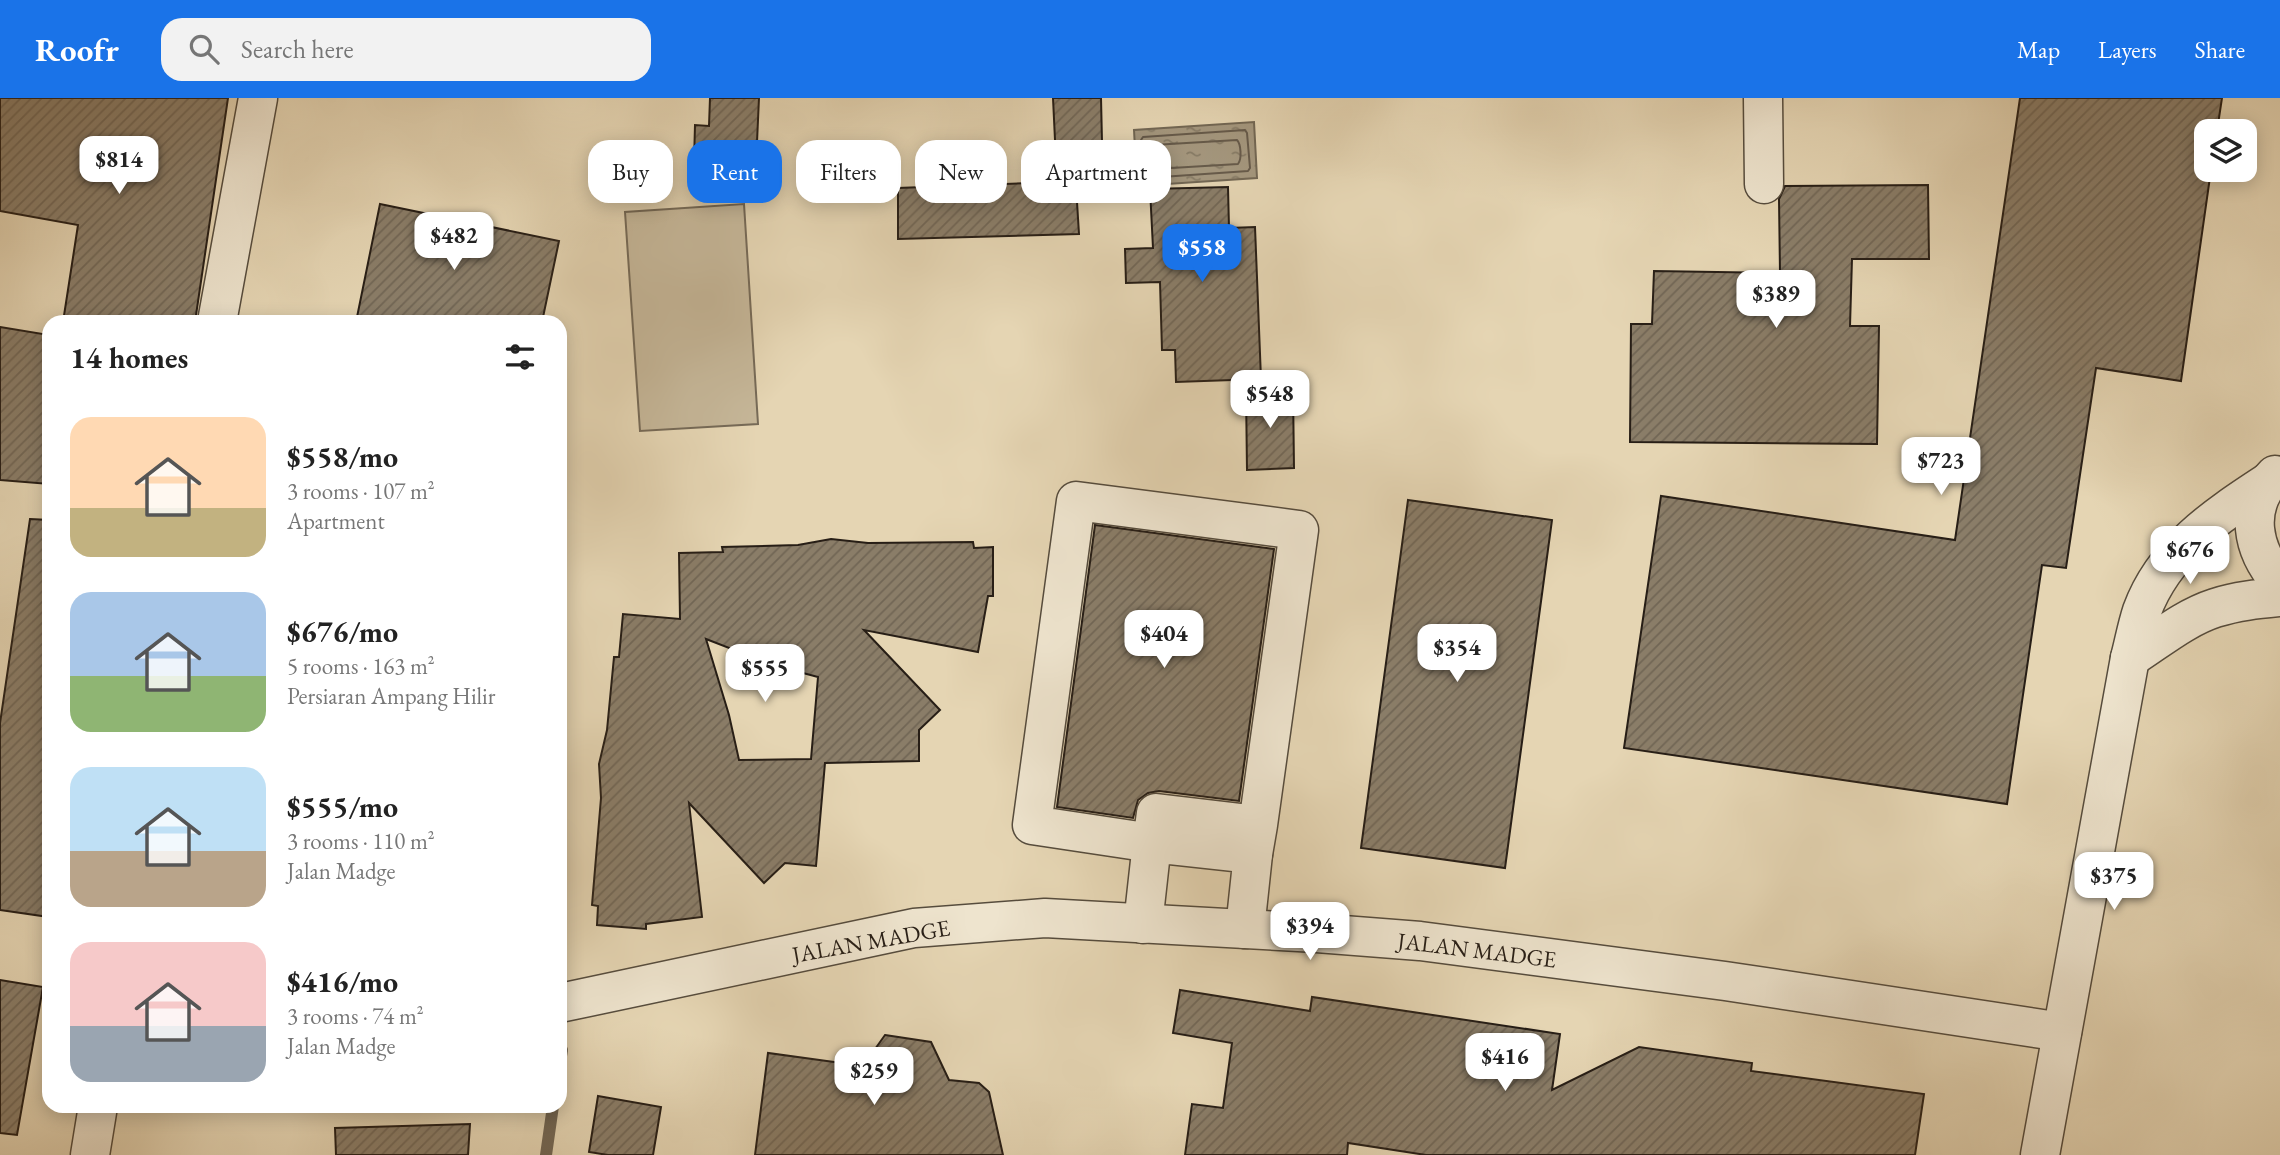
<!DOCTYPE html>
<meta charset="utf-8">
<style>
body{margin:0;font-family:"EB Garamond",serif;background:#f2f2f2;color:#222;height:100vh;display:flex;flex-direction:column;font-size:26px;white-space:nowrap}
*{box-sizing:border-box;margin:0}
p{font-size:23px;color:#767676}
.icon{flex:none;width:38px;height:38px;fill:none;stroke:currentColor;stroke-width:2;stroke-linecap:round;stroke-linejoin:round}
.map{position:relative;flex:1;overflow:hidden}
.details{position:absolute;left:42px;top:217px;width:525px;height:798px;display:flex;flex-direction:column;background:#fff;border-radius:21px;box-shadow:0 4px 18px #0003}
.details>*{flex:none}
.banner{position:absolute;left:588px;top:42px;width:665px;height:63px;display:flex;gap:14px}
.buttons{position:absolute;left:2194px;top:21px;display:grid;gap:14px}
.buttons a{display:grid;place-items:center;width:63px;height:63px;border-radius:14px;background:#fff;box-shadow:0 4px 18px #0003;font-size:35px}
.price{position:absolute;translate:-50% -60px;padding:0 16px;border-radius:14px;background:#fff;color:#222;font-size:23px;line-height:46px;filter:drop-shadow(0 2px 4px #0008)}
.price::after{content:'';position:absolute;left:50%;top:42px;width:21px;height:16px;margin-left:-10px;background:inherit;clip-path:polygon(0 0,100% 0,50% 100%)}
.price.selected{background:#1a73e8;color:#fff}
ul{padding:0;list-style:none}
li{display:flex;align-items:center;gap:21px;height:175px;padding:0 28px}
li span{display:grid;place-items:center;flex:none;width:196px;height:140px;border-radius:21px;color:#555}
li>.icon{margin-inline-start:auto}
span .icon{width:84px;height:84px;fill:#fffc;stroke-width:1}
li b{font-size:30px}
h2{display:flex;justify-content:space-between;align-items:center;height:84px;padding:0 28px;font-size:30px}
.tag{padding:0 24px;border-radius:21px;background:#fff;box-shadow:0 4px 18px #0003;font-size:24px;line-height:63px}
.tag.selected{background:#1a73e8;color:#fff}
header{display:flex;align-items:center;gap:42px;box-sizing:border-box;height:98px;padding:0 35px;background:#1a73e8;color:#fff}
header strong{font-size:33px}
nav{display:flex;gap:38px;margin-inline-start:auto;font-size:24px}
.search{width:490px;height:63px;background:#f2f2f2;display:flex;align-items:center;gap:18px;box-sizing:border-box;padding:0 24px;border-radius:21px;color:#767676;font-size:26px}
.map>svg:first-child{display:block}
</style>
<header>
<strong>Roofr</strong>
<div class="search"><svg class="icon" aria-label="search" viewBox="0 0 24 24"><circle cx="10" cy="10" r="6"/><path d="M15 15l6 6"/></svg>Search here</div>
<nav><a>Map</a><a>Layers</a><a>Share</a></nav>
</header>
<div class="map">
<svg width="2280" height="1057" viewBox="0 0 2280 1057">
<defs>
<pattern id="water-ripples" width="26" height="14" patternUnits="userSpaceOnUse" patternTransform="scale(1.75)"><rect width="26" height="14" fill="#a4977e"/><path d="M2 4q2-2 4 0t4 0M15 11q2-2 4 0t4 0" fill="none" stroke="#867b66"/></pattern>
<pattern id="building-hatch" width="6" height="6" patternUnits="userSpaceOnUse" patternTransform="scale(1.75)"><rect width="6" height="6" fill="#8a7d68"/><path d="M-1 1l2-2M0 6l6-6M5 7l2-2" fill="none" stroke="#716655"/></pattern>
</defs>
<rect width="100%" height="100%" fill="#e5d5b3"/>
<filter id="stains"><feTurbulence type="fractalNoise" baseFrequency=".00286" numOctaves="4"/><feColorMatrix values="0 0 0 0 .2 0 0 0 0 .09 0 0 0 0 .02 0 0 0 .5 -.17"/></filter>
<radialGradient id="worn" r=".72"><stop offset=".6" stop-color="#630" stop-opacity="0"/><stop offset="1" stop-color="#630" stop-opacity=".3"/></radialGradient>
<!-- garden -->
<polygon fill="#c5b698" stroke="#766a57" stroke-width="2" points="744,106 758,326 640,333 625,114"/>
<!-- water -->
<polygon fill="url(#water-ripples)" stroke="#726754" stroke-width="2" points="1254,24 1257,80 1137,88 1134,32"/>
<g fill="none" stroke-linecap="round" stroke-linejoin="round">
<!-- shore -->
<g stroke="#665a4a" stroke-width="2">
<polygon points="1245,32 1247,35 1250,70 1248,73 1147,80 1144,78 1141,42 1143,39"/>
<path d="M1237 42C1241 46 1242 61 1238 66L1155 71 1152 68 1151 50 1153 47Z"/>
</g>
<!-- stream -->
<g stroke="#726754" stroke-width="12">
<polyline points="560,964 562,952"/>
<polyline points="546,1057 553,1008"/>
</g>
</g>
<!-- building -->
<g fill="url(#building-hatch)" stroke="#271e16" stroke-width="2" fill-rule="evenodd">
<polygon points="0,0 228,0 195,224 63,224 78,127 0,113"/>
<polygon points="710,0 759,0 756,66 694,64 695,27 709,28"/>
<polygon points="1053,0 1101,0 1103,88 1076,88 1079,136 898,141 898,90 1057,84"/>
<polygon points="2020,0 2222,0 2217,33 2207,33 2207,72 2211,72 2181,283 2096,270 2066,470 2042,467 2007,706 1624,650 1661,398 1955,442"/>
<polygon points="1928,87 1929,161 1852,161 1850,228 1879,228 1877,346 1630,344 1631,226 1652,226 1654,173 1780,175 1779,101 1785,88"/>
<polygon points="1228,89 1229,130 1255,129 1261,281 1176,284 1175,252 1162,252 1160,184 1126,185 1125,151 1153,150 1150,91"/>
<polygon points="380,106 559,143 542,224 356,224"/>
<polygon points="0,229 49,237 49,386 0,382"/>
<polygon points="1293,292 1294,370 1247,372 1246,293"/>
<polygon points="1408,402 1552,422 1505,770 1361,750"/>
<polygon points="30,421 49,422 49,819 0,812 0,625"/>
<polygon points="1095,427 1274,451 1239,703 1159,693 1148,695 1138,702 1133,720 1057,709"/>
<path d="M831 441 868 445 973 444 974 450 993 449V498H988L978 554 864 532 940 612 919 632V663L825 665 816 768 785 765 764 785 689 705 702 819 646 826V831L597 827 598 808 592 807 601 700 599 666 607 632 614 559H619L623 516 680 521 679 455 723 454 722 449 798 447ZM706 541 773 567 818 579 811 661 739 662 729 617Z"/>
<polygon points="0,882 43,889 17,1037 0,1035"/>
<polygon points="1180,892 1310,913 1312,899 1560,936 1552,992 1639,949 1752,965 1751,973 1924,996 1915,1057 1426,1057 1348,1045 1347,1057 1185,1057 1192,1006 1223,1010 1232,945 1173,935"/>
<polygon points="885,937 931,944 949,982 979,985 989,994 1003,1057 755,1057 768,955 863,968"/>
<polygon points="598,998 661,1009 653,1057 608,1057 589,1054"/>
<polygon points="470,1026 468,1057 336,1057 335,1030"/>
</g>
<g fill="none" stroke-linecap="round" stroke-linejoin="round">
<!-- minor casing -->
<g stroke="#564c3d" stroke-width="41">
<g id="minor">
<polyline points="1763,0 1764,86"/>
<polyline points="217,224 258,0"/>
<path d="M2275 377C2243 410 2252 452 2280 484"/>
<path d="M2130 560C2157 543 2184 520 2215 510 2237 503 2258 501 2280 499"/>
<polyline points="1253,756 1258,727 1299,432 1076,403 1032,727 1152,745 1156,715 1258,727"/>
<polyline points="1143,826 1152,745 1253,756 1245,831"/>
<polyline points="560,905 914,830 1045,820 1317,835 1420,843 1725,883 2062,934"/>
<polyline points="90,1057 98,1008"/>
<path d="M2040 1057 2130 560C2134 545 2137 528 2142 513 2164 453 2215 419 2267 385"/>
</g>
</g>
<!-- minor -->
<use href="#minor" stroke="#eee4ce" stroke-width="38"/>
</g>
<g text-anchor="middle" stroke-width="7" stroke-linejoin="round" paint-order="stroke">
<!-- street labels -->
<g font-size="23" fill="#271e16" stroke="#eee4ce">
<text transform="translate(871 843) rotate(-10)" y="8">JALAN MADGE</text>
<text transform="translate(1477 852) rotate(7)" y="8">JALAN MADGE</text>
</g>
</g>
<rect width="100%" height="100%" filter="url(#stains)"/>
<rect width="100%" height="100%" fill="url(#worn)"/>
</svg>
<div class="buttons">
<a><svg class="icon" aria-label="layers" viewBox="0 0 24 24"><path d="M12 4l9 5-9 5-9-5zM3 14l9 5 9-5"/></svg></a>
</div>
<b class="price" style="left:119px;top:98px">$814</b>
<b class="price" style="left:454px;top:174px">$482</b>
<b class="price selected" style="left:1202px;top:186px">$558</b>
<b class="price" style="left:1776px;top:232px">$389</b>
<b class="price" style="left:1270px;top:332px">$548</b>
<b class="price" style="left:1941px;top:399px">$723</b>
<b class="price" style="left:2190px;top:488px">$676</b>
<b class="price" style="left:1164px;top:572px">$404</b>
<b class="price" style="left:1457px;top:586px">$354</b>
<b class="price" style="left:765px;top:606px">$555</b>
<b class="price" style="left:2114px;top:814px">$375</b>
<b class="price" style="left:1310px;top:864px">$394</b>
<b class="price" style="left:1505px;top:995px">$416</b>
<b class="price" style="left:874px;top:1009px">$259</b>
<div class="banner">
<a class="tag">Buy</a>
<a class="tag selected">Rent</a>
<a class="tag">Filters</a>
<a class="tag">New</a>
<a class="tag">Apartment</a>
</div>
<section class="details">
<h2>14 homes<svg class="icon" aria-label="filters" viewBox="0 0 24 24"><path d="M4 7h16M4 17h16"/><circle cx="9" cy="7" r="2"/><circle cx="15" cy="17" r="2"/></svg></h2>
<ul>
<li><span style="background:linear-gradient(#ffd9b3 65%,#c2b280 0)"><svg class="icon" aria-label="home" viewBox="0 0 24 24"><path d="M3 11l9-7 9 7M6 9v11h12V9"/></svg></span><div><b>$558/mo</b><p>3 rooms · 107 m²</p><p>Apartment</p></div></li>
<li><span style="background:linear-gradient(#a9c7e8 60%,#8fb573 0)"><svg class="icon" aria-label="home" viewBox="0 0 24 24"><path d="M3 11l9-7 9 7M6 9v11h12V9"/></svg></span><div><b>$676/mo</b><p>5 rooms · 163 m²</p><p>Persiaran Ampang Hilir</p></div></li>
<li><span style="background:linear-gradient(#bfe0f5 60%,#b9a48a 0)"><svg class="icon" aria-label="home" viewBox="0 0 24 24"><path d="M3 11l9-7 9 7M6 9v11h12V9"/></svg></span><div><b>$555/mo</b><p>3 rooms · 110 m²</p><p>Jalan Madge</p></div></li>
<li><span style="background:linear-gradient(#f6c9c9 60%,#9aa5b1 0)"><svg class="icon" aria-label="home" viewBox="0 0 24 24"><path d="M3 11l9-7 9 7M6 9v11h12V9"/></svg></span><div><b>$416/mo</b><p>3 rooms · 74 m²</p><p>Jalan Madge</p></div></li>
</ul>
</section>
</div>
